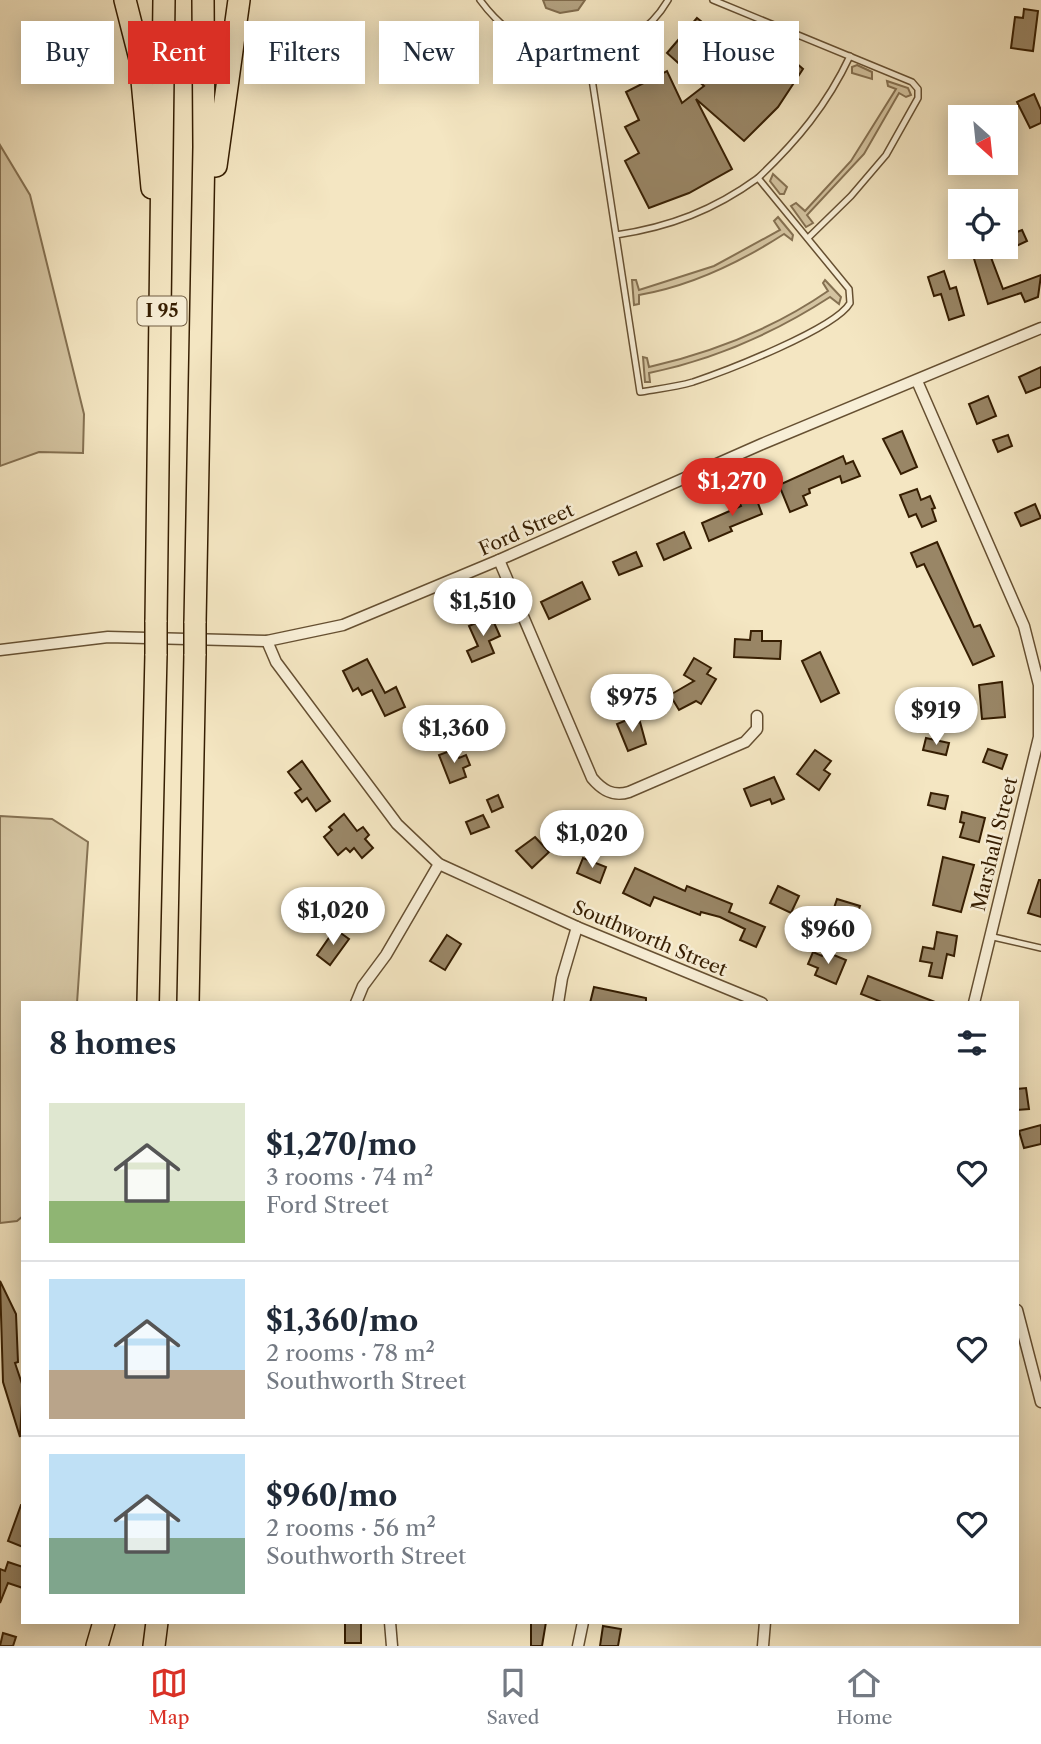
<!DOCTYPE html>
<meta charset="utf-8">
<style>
body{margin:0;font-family:"Libre Caslon Text",serif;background:#f6f6f7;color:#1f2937;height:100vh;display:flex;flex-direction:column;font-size:26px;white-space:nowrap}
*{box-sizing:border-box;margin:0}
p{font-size:23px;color:#747a83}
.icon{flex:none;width:38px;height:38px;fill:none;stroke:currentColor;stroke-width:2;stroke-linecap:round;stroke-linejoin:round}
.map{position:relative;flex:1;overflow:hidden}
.drawer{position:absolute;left:21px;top:1001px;width:998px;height:623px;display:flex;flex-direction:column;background:#fff;border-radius:0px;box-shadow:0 4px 18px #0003}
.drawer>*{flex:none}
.hud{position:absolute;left:21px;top:21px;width:999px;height:63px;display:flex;gap:14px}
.needle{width:46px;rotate:153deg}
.tools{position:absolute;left:948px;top:105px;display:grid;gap:14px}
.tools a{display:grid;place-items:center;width:70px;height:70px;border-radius:0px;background:#fff;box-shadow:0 4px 18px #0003;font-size:35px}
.price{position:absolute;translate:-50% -60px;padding:0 16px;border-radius:24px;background:#fff;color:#222;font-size:23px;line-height:46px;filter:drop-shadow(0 2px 4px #0008)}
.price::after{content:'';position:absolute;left:50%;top:42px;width:21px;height:16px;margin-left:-10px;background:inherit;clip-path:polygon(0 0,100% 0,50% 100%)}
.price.current{background:#d93025;color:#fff}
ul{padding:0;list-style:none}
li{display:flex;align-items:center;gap:21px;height:175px;padding:0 28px}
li+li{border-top:2px solid #e0e1e3}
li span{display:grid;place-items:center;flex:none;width:196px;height:140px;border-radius:0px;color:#555}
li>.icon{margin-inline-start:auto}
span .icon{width:84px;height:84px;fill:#fffc;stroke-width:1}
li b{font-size:30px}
h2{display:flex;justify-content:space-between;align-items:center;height:84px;padding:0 28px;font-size:30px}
.tag{padding:0 24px;border-radius:0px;background:#fff;box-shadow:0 4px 18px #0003;font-size:24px;line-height:63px}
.tag.current{background:#d93025;color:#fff}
.tabs{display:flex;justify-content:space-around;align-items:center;height:98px;border-top:2px solid #e0e1e3;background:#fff;font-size:19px;color:#747a83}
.tabs a{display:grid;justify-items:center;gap:4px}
.tabs .current{color:#d93025}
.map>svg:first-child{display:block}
</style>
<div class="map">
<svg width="1041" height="1646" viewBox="0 0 1041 1646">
<rect width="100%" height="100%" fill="#f4e6c2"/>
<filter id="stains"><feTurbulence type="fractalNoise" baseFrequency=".00286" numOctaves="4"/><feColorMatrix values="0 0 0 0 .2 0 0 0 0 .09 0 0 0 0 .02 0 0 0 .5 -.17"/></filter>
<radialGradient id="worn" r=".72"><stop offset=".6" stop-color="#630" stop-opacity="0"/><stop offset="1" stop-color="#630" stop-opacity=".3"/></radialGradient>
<!-- green -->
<g fill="#d4c4a1" stroke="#857152" stroke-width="2">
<polygon points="857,65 872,72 872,79 852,73 852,67"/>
<polygon points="887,81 908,88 911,95 906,97 899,93 864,154 807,215 813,223 806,227 791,206 796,203 805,211 851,161 896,89 888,86"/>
<polygon points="0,145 30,195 84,414 83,453 39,452 0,466"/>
<polygon points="773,174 787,187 784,194 780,194 770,181"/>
<path d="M778 217 793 235 792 240 784 234C739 263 691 286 639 295V304L634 305 632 280H636L639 290 714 266 780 230 774 221Z"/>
<path d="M825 280 841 297 839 304 830 297C773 334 716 359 649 373L650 382H645L643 357 647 358 649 367C714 352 773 329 828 291L823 283Z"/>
<polygon points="0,816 52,819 88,842 77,1003 23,1003 23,1216 17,1221 0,1223"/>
</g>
<!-- water -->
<polygon fill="#b3a281" stroke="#816d4e" stroke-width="2" points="543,0 585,0 578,10 560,13 546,8"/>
<!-- building -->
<g fill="#998666" stroke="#361e02" stroke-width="2">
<polygon points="1024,9 1038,11 1033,51 1011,48 1015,17 1023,18"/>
<polygon points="697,18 721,37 730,27 753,46 764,35 803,69 778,107 744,141 696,99 732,169 689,193 649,208 625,161 639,153 625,127 639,120 626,92 667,71 682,103 704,86 667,53"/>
<polygon points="1034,94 1041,110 1041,123 1030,128 1017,102"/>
<polygon points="1022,230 1027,241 1012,248 1007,236"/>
<polygon points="980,247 987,247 1003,289 1041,275 1038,297 1025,302 1021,293 988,304 971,249"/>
<polygon points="944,271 950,289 956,287 964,315 949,320 941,294 934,296 928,277"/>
<polygon points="1041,367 1041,387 1026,393 1019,377"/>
<polygon points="988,396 996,416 977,424 969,404"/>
<polygon points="902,431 917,467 901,474 883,439"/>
<polygon points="1008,435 1012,446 998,452 993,440"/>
<polygon points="843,456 846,464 853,461 860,476 842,483 840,476 809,489 810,493 803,496 807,505 790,512 779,485"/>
<polygon points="917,489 921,500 930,496 935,508 932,509 936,521 922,527 916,514 909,517 900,495"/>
<polygon points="755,495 762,514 730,527 732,531 709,541 702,523 732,510 741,506 739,502"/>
<polygon points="1035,504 1041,518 1021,526 1015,513"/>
<polygon points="684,532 691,548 664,560 657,544"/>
<polygon points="937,542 974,627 980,625 994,656 973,665 924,564 917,567 911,553"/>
<polygon points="636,552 642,566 619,575 613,562"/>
<polygon points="582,582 590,599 549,619 541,602"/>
<polygon points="491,616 500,636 489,641 494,653 472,662 467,651 478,646 469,626"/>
<polygon points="751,631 762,631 762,641 781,641 780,659 734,657 735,639 750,640"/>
<polygon points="820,652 839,693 821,702 802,661"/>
<polygon points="694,658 711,668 707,674 716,679 701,704 696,701 679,710 670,695 694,681 684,675"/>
<polygon points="367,659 385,693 396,687 405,707 385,716 372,690 362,695 358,688 353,691 343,671"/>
<polygon points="1002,682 1005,717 982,719 979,685"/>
<polygon points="634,717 636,723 640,722 646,744 628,751 617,724"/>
<polygon points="926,738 949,743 946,755 923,750"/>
<polygon points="455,749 459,758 466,755 470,765 463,768 466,777 450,783 439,755"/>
<polygon points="988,749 1007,755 1002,769 983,762"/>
<polygon points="815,750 831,761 824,770 830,774 819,790 797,774"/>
<polygon points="302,761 330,801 316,811 307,798 302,802 295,793 301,789 288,772"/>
<polygon points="774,777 784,799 772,804 770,799 751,806 744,789"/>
<polygon points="931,793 948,796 945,809 928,805"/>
<polygon points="498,795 503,807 492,812 487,800"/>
<polygon points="962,812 985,818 979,842 960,837 964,823 960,822"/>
<polygon points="344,814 357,831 363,827 369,835 365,839 373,848 362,858 354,848 350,852 346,848 338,855 324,837 332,830 329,827"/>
<polygon points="483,815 489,827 471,834 466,822"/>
<polygon points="535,837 549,852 532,868 516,851"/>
<polygon points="943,857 974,865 961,912 933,905"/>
<polygon points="583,858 606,867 600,883 577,873"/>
<polygon points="635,868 685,891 687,886 732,904 729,912 765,927 756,947 740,940 745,929 720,917 701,912 700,915 654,897 650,906 623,893"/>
<polygon points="1039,880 1041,880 1041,917 1028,913"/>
<polygon points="778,886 799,896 791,913 770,903"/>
<polygon points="837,899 860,906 852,930 829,923"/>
<polygon points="335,929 349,939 330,965 317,955"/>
<polygon points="937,932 957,936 954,956 947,954 942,978 929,976 932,963 920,961 923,947 934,949"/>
<polygon points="447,935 461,944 445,970 430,961"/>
<polygon points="824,951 846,960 836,984 815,975 818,968 808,964 813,952 822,956"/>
<polygon points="868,976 935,1002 935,1003 884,1003 861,994"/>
<polygon points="594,987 646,998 646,1003 590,1003"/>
<polygon points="1026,1088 1029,1109 1017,1110 1017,1089"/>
<polygon points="1041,1125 1041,1144 1024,1148 1019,1131"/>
<polygon points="0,1281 16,1314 18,1362 15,1363 23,1387 20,1437 3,1382"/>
<polygon points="21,1505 23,1505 23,1547 8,1541"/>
<polygon points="8,1562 23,1567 23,1588 8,1583 0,1603 0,1569 5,1571"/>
<rect x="345" y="1622" width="16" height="21"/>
<polygon points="531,1622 546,1622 542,1646 531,1646"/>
<polygon points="603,1626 621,1629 618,1646 600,1646"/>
<polygon points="3,1633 16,1637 13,1646 0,1646"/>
</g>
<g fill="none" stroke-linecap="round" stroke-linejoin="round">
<!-- lane casing -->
<g stroke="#665032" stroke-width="8">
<g id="lane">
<path d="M480 0C507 37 542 56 588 53L640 392C658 389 676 387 693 382 726 371 835 329 850 303L849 289 758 178C714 210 670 227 616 235"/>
<polyline points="713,0 912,82 918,89 918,98 886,155 851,196 808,238"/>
<path d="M588 53C623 46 650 31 668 0"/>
<path d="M758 178C797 141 827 105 850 56"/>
<polyline points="989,936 1041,948"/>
</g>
</g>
<!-- street casing -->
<g stroke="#665032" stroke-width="13">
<g id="street">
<polyline points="917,381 1024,626 1039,685 1039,737 974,1003"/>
<path d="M499 560 592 778C602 790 613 797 629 792L745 742 757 729V716"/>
<polyline points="267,641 276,662 397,824 439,864 577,927 762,1003"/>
<polyline points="0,650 108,637 267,641 343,625 499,560 762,444 1041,328"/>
<polyline points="356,1003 363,986 386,955 439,864"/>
<polyline points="558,1003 562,978 577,927"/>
<polyline points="1017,1310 1041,1402"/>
<polyline points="390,1622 392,1646"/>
<polyline points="578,1646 583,1622"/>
<polyline points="763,1646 765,1622"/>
</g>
</g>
<!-- highway casing -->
<g stroke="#361e02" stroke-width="24">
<g id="highway">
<polyline points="125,0 140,59 152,188"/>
<polyline points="216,166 239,0"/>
<polyline points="156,622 164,0"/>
<polyline points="195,623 204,147 203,0"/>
<polyline points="148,1003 156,654"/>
<polyline points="188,1003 195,654"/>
<polyline points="97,1646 104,1622"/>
<polyline points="154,1646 157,1622"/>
</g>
</g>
<!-- lane -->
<use href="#lane" stroke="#f8efd7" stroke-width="5"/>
<!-- street -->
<use href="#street" stroke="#f8efd7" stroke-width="10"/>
<!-- highway -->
<use href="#highway" stroke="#f4e6c2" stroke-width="21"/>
<!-- highway-bridge casing -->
<g stroke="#361e02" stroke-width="24" stroke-linecap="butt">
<g id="highway-bridge">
<polyline points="156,654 156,622"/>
<polyline points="195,654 195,623"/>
</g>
</g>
<!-- highway-bridge -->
<use href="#highway-bridge" stroke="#f4e6c2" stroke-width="21"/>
</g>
<g text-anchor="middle" stroke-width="5" stroke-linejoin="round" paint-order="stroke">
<!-- shield labels -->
<rect fill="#f8efd7" stroke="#705d42" stroke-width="2" x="137.5" y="296.5" width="49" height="29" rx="5"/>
<g font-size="18" font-weight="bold" fill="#361e02">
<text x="162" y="317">I 95</text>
</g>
<!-- street labels -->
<g font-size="19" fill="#361e02" stroke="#f8efd7">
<text transform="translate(526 529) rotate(-24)" y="7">Ford Street</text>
<text transform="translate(994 844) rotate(-76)" y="7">Marshall Street</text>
<text transform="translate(650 938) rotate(23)" y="7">Southworth Street</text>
</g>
</g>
<rect width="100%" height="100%" filter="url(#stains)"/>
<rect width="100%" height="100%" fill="url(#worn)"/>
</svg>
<div class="tools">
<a><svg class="needle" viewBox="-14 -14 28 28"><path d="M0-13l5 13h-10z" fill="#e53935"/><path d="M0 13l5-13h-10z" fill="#747a83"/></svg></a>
<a><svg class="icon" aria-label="locate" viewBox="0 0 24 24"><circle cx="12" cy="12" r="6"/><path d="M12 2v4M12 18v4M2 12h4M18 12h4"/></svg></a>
</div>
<b class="price current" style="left:732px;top:518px">$1,270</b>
<b class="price" style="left:483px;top:638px">$1,510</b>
<b class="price" style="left:632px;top:734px">$975</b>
<b class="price" style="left:936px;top:747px">$919</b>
<b class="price" style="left:454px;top:765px">$1,360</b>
<b class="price" style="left:592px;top:870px">$1,020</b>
<b class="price" style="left:333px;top:947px">$1,020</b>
<b class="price" style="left:828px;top:966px">$960</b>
<div class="hud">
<a class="tag">Buy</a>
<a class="tag current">Rent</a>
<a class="tag">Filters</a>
<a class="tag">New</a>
<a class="tag">Apartment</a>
<a class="tag">House</a>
</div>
<section class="drawer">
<h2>8 homes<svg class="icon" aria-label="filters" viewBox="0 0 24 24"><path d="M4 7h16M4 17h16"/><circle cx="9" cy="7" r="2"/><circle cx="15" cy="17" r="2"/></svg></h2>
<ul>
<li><span style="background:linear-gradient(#dfe7d0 70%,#8fb573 0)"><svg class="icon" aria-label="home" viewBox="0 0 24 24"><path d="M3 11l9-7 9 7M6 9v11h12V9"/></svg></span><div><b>$1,270/mo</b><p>3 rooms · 74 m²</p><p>Ford Street</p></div><svg class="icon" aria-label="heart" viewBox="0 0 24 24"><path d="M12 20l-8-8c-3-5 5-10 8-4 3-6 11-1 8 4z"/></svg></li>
<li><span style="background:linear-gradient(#bfe0f5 65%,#b9a48a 0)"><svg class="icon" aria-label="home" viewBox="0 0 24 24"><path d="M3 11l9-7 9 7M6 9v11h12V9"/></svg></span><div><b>$1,360/mo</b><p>2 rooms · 78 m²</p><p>Southworth Street</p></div><svg class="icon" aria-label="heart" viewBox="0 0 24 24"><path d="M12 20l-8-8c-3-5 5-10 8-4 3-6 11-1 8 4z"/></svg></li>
<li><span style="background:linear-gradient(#bfe0f5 60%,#7fa58c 0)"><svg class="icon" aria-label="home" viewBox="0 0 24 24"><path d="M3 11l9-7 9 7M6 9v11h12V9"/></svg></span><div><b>$960/mo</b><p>2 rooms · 56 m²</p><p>Southworth Street</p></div><svg class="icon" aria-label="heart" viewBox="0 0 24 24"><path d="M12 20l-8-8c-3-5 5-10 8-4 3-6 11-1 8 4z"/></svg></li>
</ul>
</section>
</div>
<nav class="tabs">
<a class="current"><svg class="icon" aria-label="map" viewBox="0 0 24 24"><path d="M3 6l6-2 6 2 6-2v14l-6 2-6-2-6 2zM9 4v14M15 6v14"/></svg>Map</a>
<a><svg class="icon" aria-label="saved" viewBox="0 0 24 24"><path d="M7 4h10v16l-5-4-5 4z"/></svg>Saved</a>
<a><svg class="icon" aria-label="home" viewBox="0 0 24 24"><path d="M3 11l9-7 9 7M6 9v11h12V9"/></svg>Home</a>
</nav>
